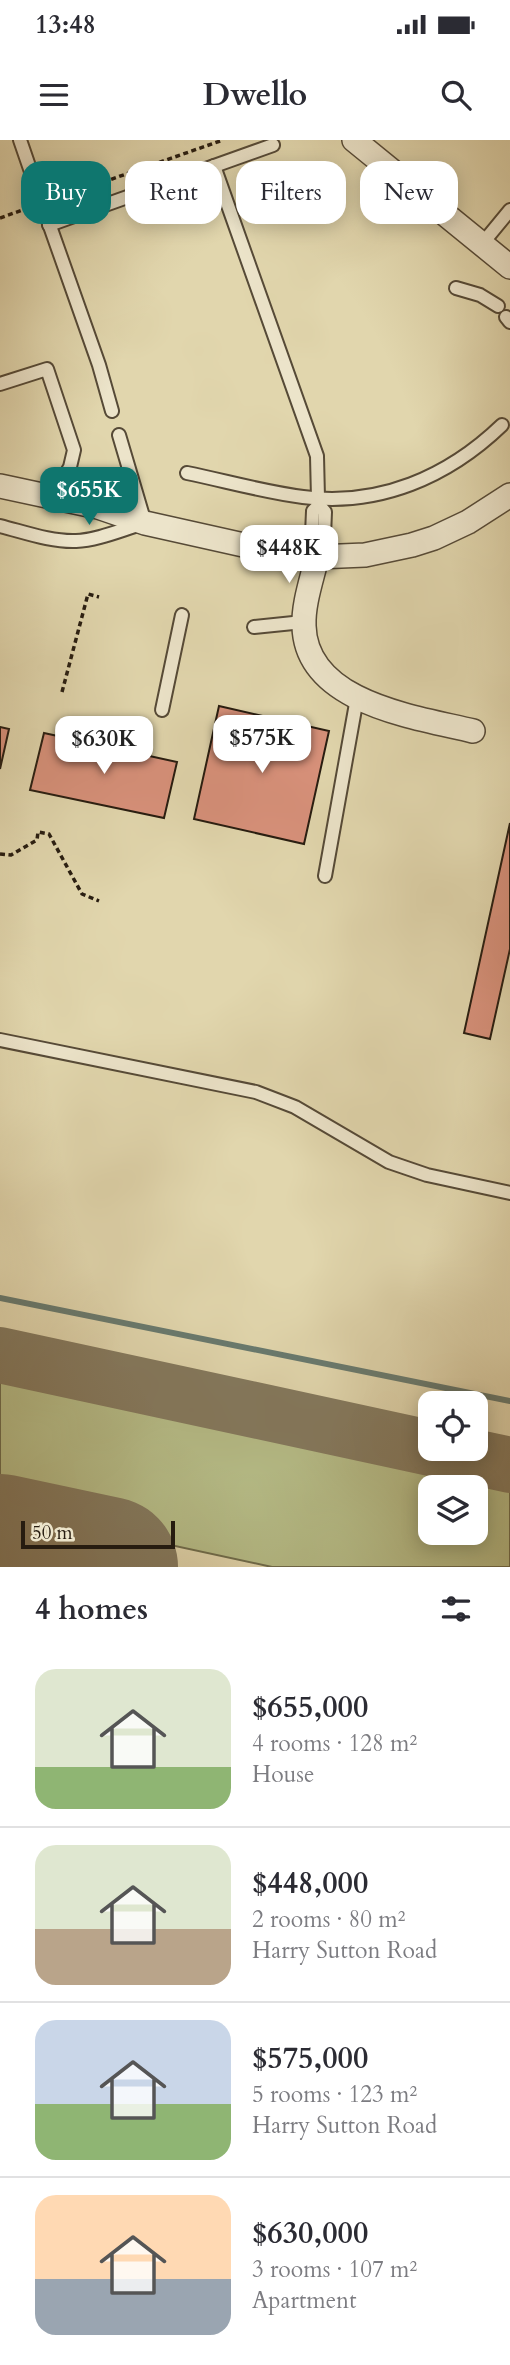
<!DOCTYPE html>
<meta charset="utf-8">
<style>
body{margin:0;font-family:Cardo,serif;background:#f2f2f3;color:#2b2b33;height:100vh;display:flex;flex-direction:column;font-size:26px;white-space:nowrap}
*{box-sizing:border-box;margin:0}
p{font-size:23px;color:#7c7c81}
.icon{flex:none;width:38px;height:38px;fill:none;stroke:currentColor;stroke-width:2;stroke-linecap:round;stroke-linejoin:round}
.map{position:relative;height:1427px;overflow:hidden}
.panel{display:flex;flex-direction:column;background:#fff;flex:1}
.panel>*{flex:none}
.top-card{position:absolute;left:21px;top:21px;width:469px;height:63px;display:flex;gap:14px}
.buttons{position:absolute;left:418px;top:1251px;display:grid;gap:14px}
.buttons a{display:grid;place-items:center;width:70px;height:70px;border-radius:14px;background:#fff;box-shadow:0 4px 18px #0003;font-size:35px}
.scale{position:absolute;left:21px;bottom:18px;width:154px;box-sizing:border-box;padding-left:7px;border:4px solid #271c10;border-top:0;font-size:19px;line-height:24px;white-space:nowrap;color:#271c10;-webkit-text-stroke:5px #ece4ca;paint-order:stroke}
.price{position:absolute;translate:-50% -60px;padding:0 16px;border-radius:14px;background:#fff;color:#222;font-size:23px;line-height:46px;filter:drop-shadow(0 2px 4px #0008)}
.price::after{content:'';position:absolute;left:50%;top:42px;width:21px;height:16px;margin-left:-10px;background:inherit;clip-path:polygon(0 0,100% 0,50% 100%)}
.price.on{background:#0f766e;color:#fff}
ul{padding:0;list-style:none}
li{display:flex;align-items:center;gap:21px;height:175px;padding:0 35px}
li+li{border-top:2px solid #e1e1e2}
li span{display:grid;place-items:center;flex:none;width:196px;height:140px;border-radius:21px;color:#555}
li>.icon{margin-inline-start:auto}
span .icon{width:84px;height:84px;fill:#fffc;stroke-width:1}
li b{font-size:30px}
h2{display:flex;justify-content:space-between;align-items:center;height:84px;padding:0 35px;font-size:30px}
.pill{padding:0 24px;border-radius:21px;background:#fff;box-shadow:0 4px 18px #0003;font-size:24px;line-height:63px}
.pill.on{background:#0f766e;color:#fff}
.status{display:flex;justify-content:space-between;align-items:center;height:49px;padding:0 35px;background:#fff;direction:ltr}
.status svg{height:19px;fill:currentColor}
header{display:flex;justify-content:space-between;align-items:center;height:91px;padding:0 35px;background:#fff;font-size:32px;font-weight:600}
.map>svg:first-child{display:block}
</style>
<div class="status"><b>13:48</b><svg viewBox="0 0 49 12"><path d="M0 12V9h3v3zM5 12V6h3v6zM10 12V3h3v9zM15 12V0h3v12zM26 1h20v11H26zM47 4h2v5h-2z"/></svg></div>
<header><svg class="icon" aria-label="menu" viewBox="0 0 24 24"><path d="M4 6h16M4 12h16M4 18h16"/></svg>Dwello<svg class="icon" aria-label="search" viewBox="0 0 24 24"><circle cx="10" cy="10" r="6"/><path d="M15 15l6 6"/></svg></header>
<div class="map">
<svg width="510" height="1427" viewBox="0 0 510 1427">
<rect width="100%" height="100%" fill="#e1d6ad"/>
<filter id="stains"><feTurbulence type="fractalNoise" baseFrequency=".00286" numOctaves="4"/><feColorMatrix values="0 0 0 0 .2 0 0 0 0 .09 0 0 0 0 .02 0 0 0 .5 -.17"/></filter>
<radialGradient id="worn" r=".72"><stop offset=".6" stop-color="#630" stop-opacity="0"/><stop offset="1" stop-color="#630" stop-opacity=".3"/></radialGradient>
<!-- green -->
<path fill="#b6bd88" stroke="#6e6c4c" stroke-width="2" fill-rule="evenodd" d="M0 1231 510 1341V1427H272L0 1368ZM430 1348H476V1393H430Z"/>
<g fill="none" stroke-linecap="round" stroke-linejoin="round">
<!-- stream -->
<polyline stroke="#687a6f" stroke-width="6" points="0,1158 510,1261"/>
<!-- taxiway -->
<g stroke="#84795e" stroke-width="56">
<polyline points="0,1215 430,1308"/>
<polyline points="436,1309 510,1325"/>
</g>
<!-- runway -->
<polyline stroke="#84795e" stroke-width="140" points="0,1404 108,1427"/>
</g>
<!-- building -->
<g fill="#d8917b" stroke="#271c10" stroke-width="2">
<polygon points="219,566 329,591 304,704 194,679"/>
<polygon points="0,587 9,589 0,629"/>
<polygon points="44,593 177,622 164,678 30,650"/>
<polygon points="510,683 510,809 490,899 464,893"/>
</g>
<g fill="none" stroke-linecap="round" stroke-linejoin="round">
<!-- lane casing -->
<g stroke="#564a37" stroke-width="16">
<g id="lane">
<polyline points="20,0 40,58"/>
<polyline points="214,26 317,316 318,358 319,365 325,372 324,396 317,402"/>
<polyline points="45,72 99,225 112,271"/>
<polyline points="49,85 273,5"/>
<polyline points="482,104 510,70"/>
<polyline points="456,148 480,155 498,166"/>
<polyline points="506,177 510,182"/>
<polyline points="0,244 47,229 74,310 70,327 60,344 44,353"/>
<path d="M187 333C226 341 264 352 303 357 379 367 448 337 502 285"/>
<path d="M0 386C24 392 51 402 76 401 99 400 123 389 145 383L119 295"/>
<polyline points="317,409 317,402 312,394 313,371 319,365"/>
<polyline points="254,487 303,482"/>
<polyline points="162,570 182,475"/>
<polyline points="325,736 357,558"/>
<polyline points="0,900 256,952 295,967 389,1022 427,1035 510,1053"/>
</g>
</g>
<!-- street casing -->
<g stroke="#564a37" stroke-width="26">
<g id="street">
<polyline points="354,0 510,127"/>
<polyline points="0,346 98,367 145,383 248,406 317,417 365,415 412,405 434,398 468,382 510,355"/>
<path d="M317 417C312 439 303 464 304 486 306 563 415 577 473 591"/>
</g>
</g>
<!-- path -->
<g stroke="#271c10" stroke-width="3.5" stroke-dasharray="5 3.5" stroke-linecap="butt">
<polyline points="55,59 223,0"/>
<polyline points="0,78 28,68"/>
<polyline points="62,552 88,454 99,457"/>
<polyline points="0,714 11,715 37,700 38,692 49,694 82,754 99,761"/>
</g>
<!-- lane -->
<use href="#lane" stroke="#ece4ca" stroke-width="12"/>
<!-- street -->
<use href="#street" stroke="#ece4ca" stroke-width="23"/>
</g>
<rect width="100%" height="100%" filter="url(#stains)"/>
<rect width="100%" height="100%" fill="url(#worn)"/>
</svg>
<div class="buttons">
<a><svg class="icon" aria-label="locate" viewBox="0 0 24 24"><circle cx="12" cy="12" r="6"/><path d="M12 2v4M12 18v4M2 12h4M18 12h4"/></svg></a>
<a><svg class="icon" aria-label="layers" viewBox="0 0 24 24"><path d="M12 4l9 5-9 5-9-5zM3 14l9 5 9-5"/></svg></a>
</div>
<div class="scale">50 m</div>
<b class="price on" style="left:89px;top:387px">$655K</b>
<b class="price" style="left:289px;top:445px">$448K</b>
<b class="price" style="left:262px;top:635px">$575K</b>
<b class="price" style="left:104px;top:636px">$630K</b>
<div class="top-card">
<a class="pill on">Buy</a>
<a class="pill">Rent</a>
<a class="pill">Filters</a>
<a class="pill">New</a>
</div>
</div>
<section class="panel">
<h2>4 homes<svg class="icon" aria-label="filters" viewBox="0 0 24 24"><path d="M4 7h16M4 17h16"/><circle cx="9" cy="7" r="2"/><circle cx="15" cy="17" r="2"/></svg></h2>
<ul>
<li><span style="background:linear-gradient(#dfe7d0 70%,#8fb573 0)"><svg class="icon" aria-label="home" viewBox="0 0 24 24"><path d="M3 11l9-7 9 7M6 9v11h12V9"/></svg></span><div><b>$655,000</b><p>4 rooms · 128 m²</p><p>House</p></div></li>
<li><span style="background:linear-gradient(#dfe7d0 60%,#b9a48a 0)"><svg class="icon" aria-label="home" viewBox="0 0 24 24"><path d="M3 11l9-7 9 7M6 9v11h12V9"/></svg></span><div><b>$448,000</b><p>2 rooms · 80 m²</p><p>Harry Sutton Road</p></div></li>
<li><span style="background:linear-gradient(#c9d6e8 60%,#8fb573 0)"><svg class="icon" aria-label="home" viewBox="0 0 24 24"><path d="M3 11l9-7 9 7M6 9v11h12V9"/></svg></span><div><b>$575,000</b><p>5 rooms · 123 m²</p><p>Harry Sutton Road</p></div></li>
<li><span style="background:linear-gradient(#ffd9b3 60%,#9aa5b1 0)"><svg class="icon" aria-label="home" viewBox="0 0 24 24"><path d="M3 11l9-7 9 7M6 9v11h12V9"/></svg></span><div><b>$630,000</b><p>3 rooms · 107 m²</p><p>Apartment</p></div></li>
</ul>
</section>
